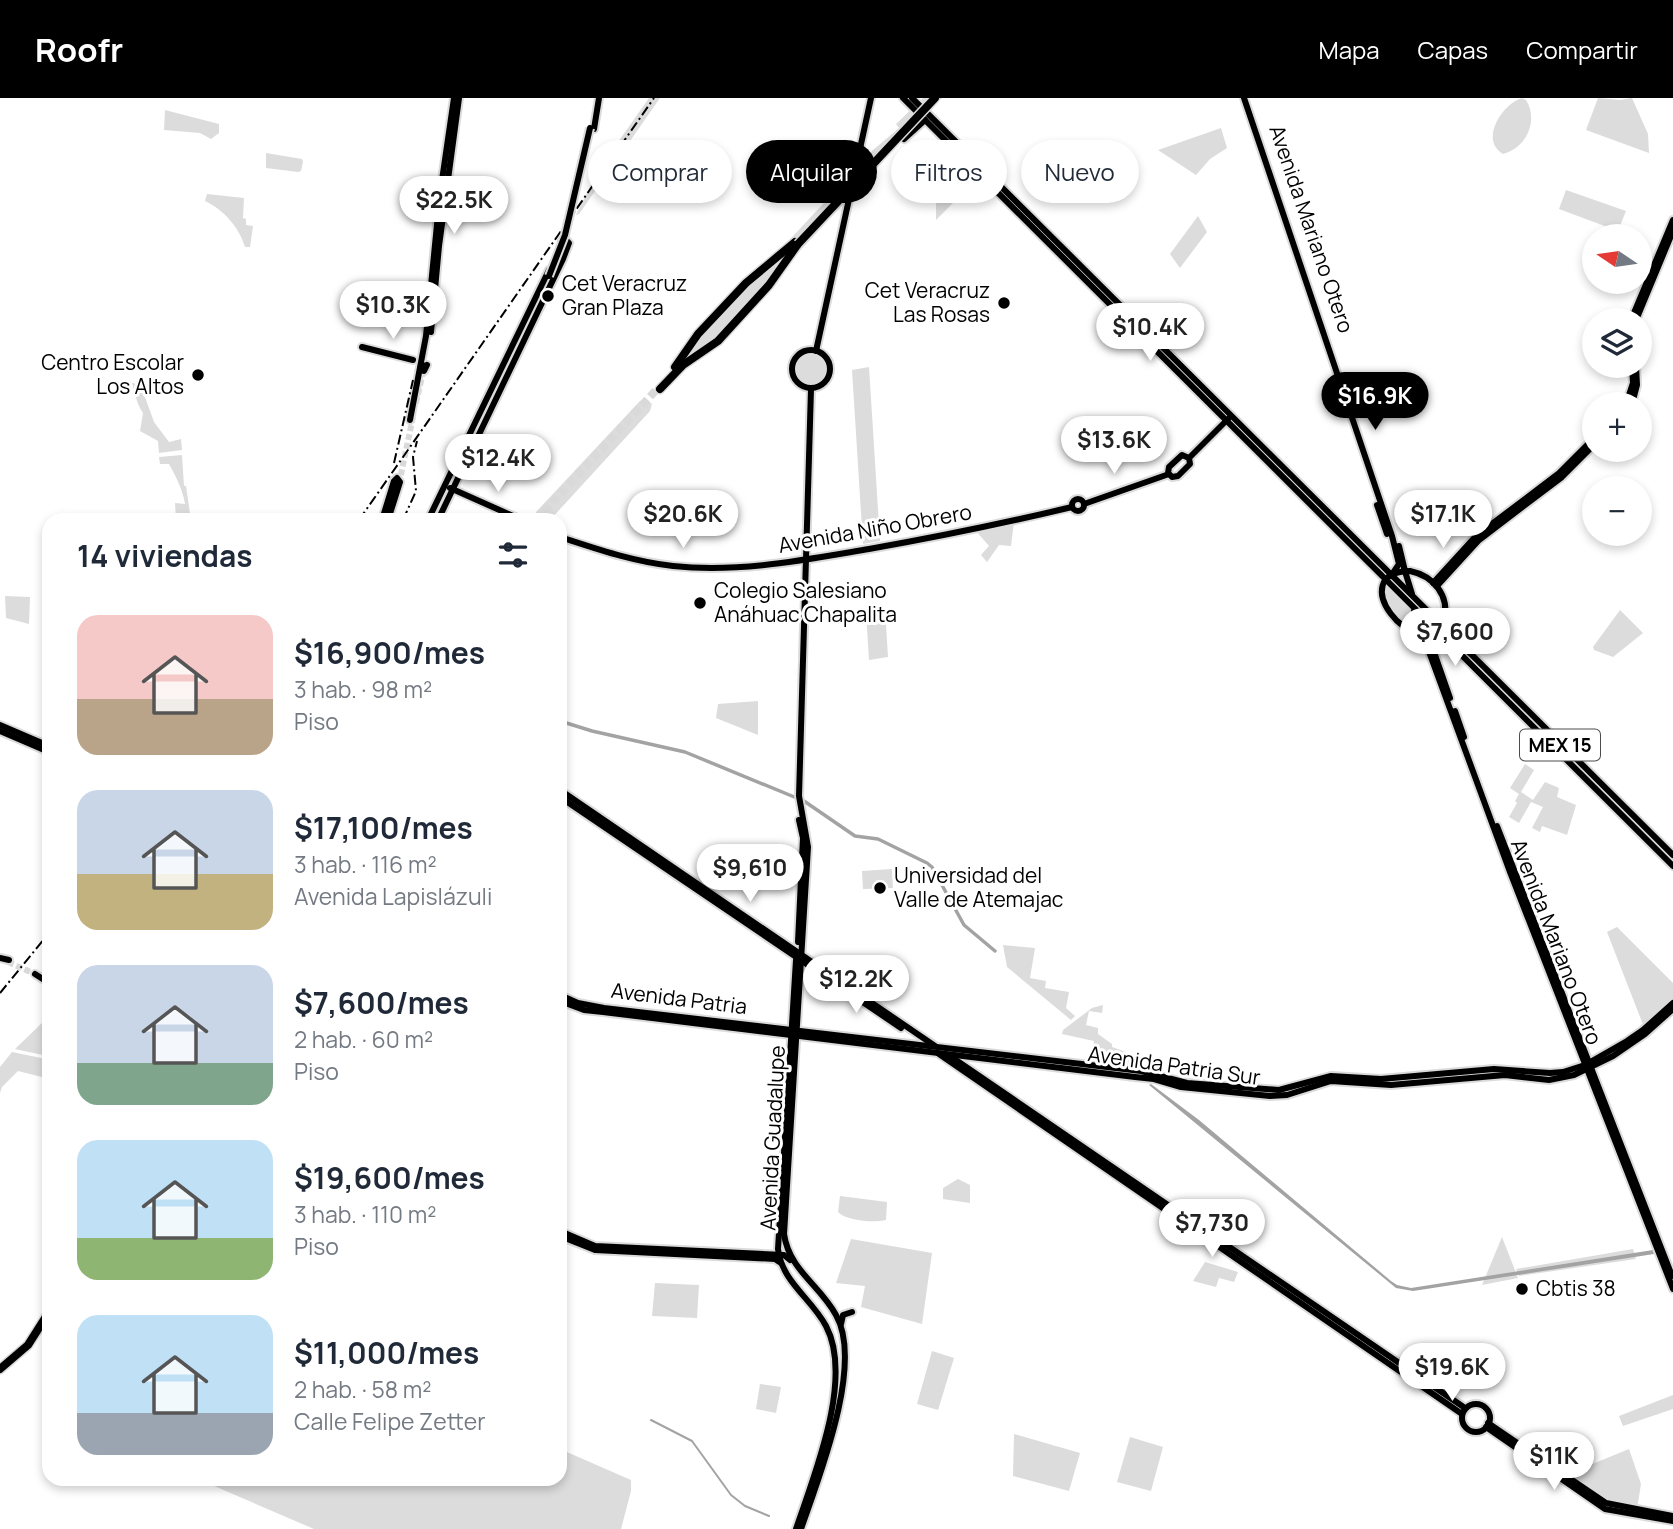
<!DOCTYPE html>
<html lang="es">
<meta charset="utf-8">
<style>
body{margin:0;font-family:Manrope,sans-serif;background:#f6f6f7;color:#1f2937;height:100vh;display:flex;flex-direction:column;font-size:26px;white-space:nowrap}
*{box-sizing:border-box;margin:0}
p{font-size:23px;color:#747a83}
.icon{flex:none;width:38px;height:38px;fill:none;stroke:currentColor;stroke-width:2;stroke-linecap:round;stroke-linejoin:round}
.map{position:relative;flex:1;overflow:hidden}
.drawer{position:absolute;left:42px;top:415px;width:525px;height:973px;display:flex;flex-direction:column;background:#fff;border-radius:21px;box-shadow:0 4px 10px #0003}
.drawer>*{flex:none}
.top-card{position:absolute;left:588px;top:42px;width:665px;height:63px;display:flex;gap:14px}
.needle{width:46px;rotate:283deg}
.controls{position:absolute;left:1582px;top:126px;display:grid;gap:14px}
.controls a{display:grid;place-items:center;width:70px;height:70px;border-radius:50%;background:#fff;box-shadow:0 4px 10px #0003;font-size:35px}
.price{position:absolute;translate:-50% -60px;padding:0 16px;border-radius:24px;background:#fff;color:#222;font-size:23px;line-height:46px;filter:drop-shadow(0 2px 4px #0008)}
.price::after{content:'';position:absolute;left:50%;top:42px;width:21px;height:16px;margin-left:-10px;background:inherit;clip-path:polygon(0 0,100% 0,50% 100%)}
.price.on{background:#000;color:#fff}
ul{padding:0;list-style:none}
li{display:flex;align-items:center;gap:21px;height:175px;padding:0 35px}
li span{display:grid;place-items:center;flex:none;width:196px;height:140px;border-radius:21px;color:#555}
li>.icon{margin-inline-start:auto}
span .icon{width:84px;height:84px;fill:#fffc;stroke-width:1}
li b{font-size:30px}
h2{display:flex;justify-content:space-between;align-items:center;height:84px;padding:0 35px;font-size:30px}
.tag{padding:0 24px;border-radius:32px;background:#fff;box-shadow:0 4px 10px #0003;font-size:24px;line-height:63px}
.tag.on{background:#000;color:#fff}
header{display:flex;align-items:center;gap:42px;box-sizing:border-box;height:98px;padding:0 35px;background:#000;color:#fff}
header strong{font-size:33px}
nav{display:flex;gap:38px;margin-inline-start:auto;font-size:24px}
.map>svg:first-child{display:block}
</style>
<header>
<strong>Roofr</strong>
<nav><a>Mapa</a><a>Capas</a><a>Compartir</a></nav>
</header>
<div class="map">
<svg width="1673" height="1431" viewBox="0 0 1673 1431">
<rect width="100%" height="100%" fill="#fff"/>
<!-- green -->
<g fill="#dcdcdc">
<polygon points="649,0 660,0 579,116 576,117 597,74"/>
<polygon points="923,0 942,0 717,242 683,263 691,248 873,52 899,30 896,26"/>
<path d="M1522 0 1526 2C1539 23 1526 50 1503 56 1479 42 1502 6 1522 0Z"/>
<polygon points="1598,0 1620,2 1632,0 1648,36 1649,55 1586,32"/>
<polygon points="165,12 219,26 219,35 211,41 200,35 164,32"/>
<polygon points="1221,30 1227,50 1210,61 1196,77 1158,52"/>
<polygon points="266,55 302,61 303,64 301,73 298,74 266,70"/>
<polygon points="965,68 978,80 936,122 936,99"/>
<polygon points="1566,92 1626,113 1618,133 1559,111"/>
<path d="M207 96 244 100 243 120 246 121V127L253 128 250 149H245C239 129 224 112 205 103Z"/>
<polygon points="1198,118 1207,134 1180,170 1170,156"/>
<circle cx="811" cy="271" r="18"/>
<polygon points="869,269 880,443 863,446 852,272"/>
<path d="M141 280 149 290 145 299 154 324 169 344 181 341 182 352 159 355 158 343 140 333 143 315C137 307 135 295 132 285L137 286Z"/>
<polygon points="645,301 652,306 650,313 550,422 537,422 536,414 640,303"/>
<path d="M182 357 184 388H186L191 422H176L175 405 185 406C183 392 175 377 169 366H160L159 359Z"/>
<polygon points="1461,393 1471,410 1457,420 1440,413 1418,408"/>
<polygon points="1014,424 1011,448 999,447 987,464 981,457 989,448 976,433"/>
<path d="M1387 484 1413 514 1420 532C1401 525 1378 507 1387 484Z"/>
<polygon points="5,498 30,499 29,526 6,520"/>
<polygon points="885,510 888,559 869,562 866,514"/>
<polygon points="1620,512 1643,535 1613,559 1594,552 1593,549"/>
<polygon points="758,603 758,637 716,620 718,606"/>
<polygon points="1525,666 1534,672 1521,694 1533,702 1545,684 1559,690 1557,699 1576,707 1567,737 1542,728 1540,734 1532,730 1543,709 1531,704 1519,725 1509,719 1517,705 1515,703 1519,696 1510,690"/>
<polygon points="892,771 893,790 863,791 862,773"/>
<polygon points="1617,829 1673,885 1673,902 1644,929 1607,834"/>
<polygon points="1003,847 1035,850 1030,880 1046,883 1045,890 1069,894 1066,910 1075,918 1071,922 1007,869"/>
<polygon points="1103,907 1102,915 1089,913 1086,927 1098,930 1098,936 1112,946 1112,949 1126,954 1126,958 1141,961 1140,971 1115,967 1116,959 1098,957 1098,954 1093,950 1094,943 1062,936 1063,932 1092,910"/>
<polygon points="44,923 49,925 47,958 15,951"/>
<polygon points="12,954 46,961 42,979 18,973 2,989 0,995 0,969"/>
<polygon points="958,1081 970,1087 970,1105 943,1101 943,1090"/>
<path d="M840 1098 887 1104 886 1122C874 1125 847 1123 838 1114Z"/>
<polygon points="1502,1139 1518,1180 1482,1187"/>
<polygon points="851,1141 932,1155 922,1226 861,1209 865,1188 836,1185"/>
<polygon points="1633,1151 1636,1161 1519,1178 1516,1171"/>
<polygon points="1205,1164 1238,1174 1234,1184 1219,1180 1216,1189 1193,1183"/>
<polygon points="655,1185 699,1187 697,1220 652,1218"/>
<polygon points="932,1253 954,1260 938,1312 917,1306"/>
<polygon points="760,1286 781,1289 776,1315 756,1311"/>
<polygon points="1673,1297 1673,1311 1623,1328 1619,1318"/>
<polygon points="1014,1336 1080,1355 1069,1393 1013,1378"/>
<polygon points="1130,1339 1163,1349 1151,1393 1117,1384"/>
<polygon points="560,1351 631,1382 631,1393 621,1431 314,1431 198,1381 560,1381"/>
<polygon points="1629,1351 1641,1386 1637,1411 1605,1402 1572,1382 1590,1367"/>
</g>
<!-- water -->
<polygon fill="#a3a3a3" points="1151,986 1199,1022 1391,1183 1397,1187 1411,1190 1653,1152 1654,1156 1413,1193 1396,1190 1149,987"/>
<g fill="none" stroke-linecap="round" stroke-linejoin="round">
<!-- stream -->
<polyline stroke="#a3a3a3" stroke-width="2" points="651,1322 692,1343 731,1397 745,1408 769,1418"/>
<!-- canal -->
<polyline stroke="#a3a3a3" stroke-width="3.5" points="560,623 592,633 685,654 804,703 855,738 878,741 927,765 932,769 964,827 995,853"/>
<!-- major-tunnel -->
<g stroke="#d9d9d9" stroke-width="6" stroke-dasharray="6 3" stroke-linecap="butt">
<polyline points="416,305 424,270"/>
<polyline points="399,386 413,319"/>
<polyline points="8,864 35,876"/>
</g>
<!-- highway-tunnel -->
<polyline stroke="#d9d9d9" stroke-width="8" stroke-dasharray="8 4" stroke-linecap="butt" points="536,422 658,290"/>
<!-- major casing -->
<g stroke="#dbdbdb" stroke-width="10">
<g id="major">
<polyline points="903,0 1673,768"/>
<polyline points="912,0 1673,757"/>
<polyline points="1244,0 1392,438 1399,466 1391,478"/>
<polyline points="594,31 599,0"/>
<polyline points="904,41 925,22"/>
<polyline points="1631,222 1673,122"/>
<polyline points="1636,222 1673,133"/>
<polyline points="431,234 439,148 459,0"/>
<polyline points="362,249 413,262"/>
<circle cx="811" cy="271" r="19"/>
<polyline points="816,253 871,0"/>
<polyline points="423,267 424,273 427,267"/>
<polyline points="1626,306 1633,285 1632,268"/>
<polyline points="1632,306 1637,287 1636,268"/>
<polyline points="410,322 426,238 440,96 454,0"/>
<polygon points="1182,357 1189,360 1190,366 1178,378 1172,379 1168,375 1169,369"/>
<polyline points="1189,360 1228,321"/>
<polyline points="450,390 522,422"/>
<circle cx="1078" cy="407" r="6"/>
<polyline points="1084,406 1169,376"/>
<polyline points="1377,407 1387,436"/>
<polyline points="382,422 394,383 397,380 400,384 388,422"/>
<polyline points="428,422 549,172"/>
<polyline points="438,422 563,161 569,145 565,141 562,143"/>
<path d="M560 439C597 451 634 464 673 468 739 475 804 462 869 451 937 439 1005 425 1072 409"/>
<polyline points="1399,448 1405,473"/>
<polyline points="1404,470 1412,496"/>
<path d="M1410 473C1434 478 1450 498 1444 522 1415 569 1342 474 1410 473Z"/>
<polyline points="1433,485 1476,438 1558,376 1594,340"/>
<polyline points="1437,488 1479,442 1562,379 1594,347"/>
<polyline points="1414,513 1510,774 1673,1191"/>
<polyline points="1433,525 1427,534 1450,600"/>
<polyline points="1455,613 1464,639"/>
<polyline points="0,627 49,648"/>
<polyline points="0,633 49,654"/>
<polyline points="560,692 935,948"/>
<polyline points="560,699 901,930"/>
<polyline points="1497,728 1672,1178"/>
<polyline points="798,844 803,740 799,722"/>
<polyline points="0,860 9,862"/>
<path d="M796 862 778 1151C782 1184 811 1200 826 1228 854 1281 814 1377 796 1431"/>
<polyline points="35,876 49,885"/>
<polyline points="560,897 578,905 604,910 1141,973 1187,985 1279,992 1331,978 1381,981 1494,971 1550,975 1563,974 1585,967 1627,943 1643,932 1673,905"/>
<polyline points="560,903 584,912 603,914 1135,979 1154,981 1181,989 1270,998 1287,997 1331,983 1391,987 1505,977 1549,982 1574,977 1613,958 1645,936 1673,911"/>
<polyline points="939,956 1462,1316"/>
<polyline points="950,958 1465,1310"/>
<polyline points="560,1133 595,1148 784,1157 790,1162"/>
<polyline points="560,1138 595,1152 775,1161 781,1165"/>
<polyline points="841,1226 843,1217 852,1214"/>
<circle cx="1476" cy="1320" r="14"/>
<polyline points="1488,1325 1606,1405 1673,1418"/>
<polyline points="1486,1329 1605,1411 1673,1423"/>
<path d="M801 1431C819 1379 864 1266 836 1217 820 1187 789 1172 784 1136L808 749 799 698 811 291"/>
</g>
</g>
<!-- highway casing -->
<g stroke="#dbdbdb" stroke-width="11">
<g id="highway">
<polyline points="675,269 698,236 746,185 795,144"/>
<polyline points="660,291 683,267 718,243 769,187 798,146"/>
<polyline points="0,1271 28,1247 49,1214"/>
</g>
</g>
<!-- major -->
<use href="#major" stroke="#000" stroke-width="6"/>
<!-- highway -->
<use href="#highway" stroke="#000" stroke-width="8"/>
<!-- rail -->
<g stroke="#000" stroke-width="2" stroke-dasharray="10 3.5 2 3.5" stroke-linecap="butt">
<polyline points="394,365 413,282"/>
<polyline points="359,422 654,0"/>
<polyline points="403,422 416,393 413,359 417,343"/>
<polyline points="0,895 49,835"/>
</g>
<!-- major-bridge casing -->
<g stroke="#dbdbdb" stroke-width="10" stroke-linecap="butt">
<polyline id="major-bridge" points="549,178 565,137 590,30"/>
</g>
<!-- highway-bridge casing -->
<g stroke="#dbdbdb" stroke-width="11" stroke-linecap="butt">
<polyline id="highway-bridge" points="798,146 935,0"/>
</g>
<!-- major-bridge -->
<use href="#major-bridge" stroke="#000" stroke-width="6"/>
<!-- highway-bridge -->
<use href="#highway-bridge" stroke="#000" stroke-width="8"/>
</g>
<!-- markers -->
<g fill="#000" stroke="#fff" stroke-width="2.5">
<circle cx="548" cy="198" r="7"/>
<circle cx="1004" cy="205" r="7"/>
<circle cx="198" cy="277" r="7"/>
<circle cx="700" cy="505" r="7"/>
<circle cx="880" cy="790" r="7"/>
<circle cx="1522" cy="1191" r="7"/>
</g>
<g text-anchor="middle" stroke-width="6" stroke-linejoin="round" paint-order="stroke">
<!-- shield labels -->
<rect fill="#fff" stroke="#4c4c4c" stroke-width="2" x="1520" y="631.5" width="80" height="31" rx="5"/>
<g font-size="19" font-weight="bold" fill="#000">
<text x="1560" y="654">MEX 15</text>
</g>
<!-- street labels -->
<g font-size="21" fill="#000" stroke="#fff">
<text transform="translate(1311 131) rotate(71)" y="7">Avenida Mariano Otero</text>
<text transform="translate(875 431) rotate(-10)" y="7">Avenida Niño Obrero</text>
<text transform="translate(1556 844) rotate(69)" y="7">Avenida Mariano Otero</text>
<text transform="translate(679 901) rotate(7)" y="7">Avenida Patria</text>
<text transform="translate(1174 968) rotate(8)" y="7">Avenida Patria Sur</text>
<text transform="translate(773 1040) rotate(-87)" y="7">Avenida Guadalupe</text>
</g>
<!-- poi labels -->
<g font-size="21" fill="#000" stroke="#fff" text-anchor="start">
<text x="562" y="193">Cet Veracruz<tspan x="562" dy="24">Gran Plaza</tspan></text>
<text x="990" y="200" text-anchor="end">Cet Veracruz<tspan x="990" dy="24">Las Rosas</tspan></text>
<text x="184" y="272" text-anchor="end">Centro Escolar<tspan x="184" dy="24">Los Altos</tspan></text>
<text x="714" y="500">Colegio Salesiano<tspan x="714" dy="24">Anáhuac Chapalita</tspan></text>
<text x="894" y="785">Universidad del<tspan x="894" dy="24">Valle de Atemajac</tspan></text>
<text x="1536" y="1198">Cbtis 38</text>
</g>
</g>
</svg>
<div class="controls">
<a><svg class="needle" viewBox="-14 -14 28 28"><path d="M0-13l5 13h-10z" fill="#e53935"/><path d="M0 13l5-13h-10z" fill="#747a83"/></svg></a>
<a><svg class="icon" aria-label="layers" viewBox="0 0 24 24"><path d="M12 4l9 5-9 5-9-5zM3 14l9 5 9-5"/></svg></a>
<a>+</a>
<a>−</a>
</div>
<b class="price" style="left:454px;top:138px">$22.5K</b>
<b class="price" style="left:393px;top:243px">$10.3K</b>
<b class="price" style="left:1150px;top:265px">$10.4K</b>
<b class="price on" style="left:1375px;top:334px">$16.9K</b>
<b class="price" style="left:1114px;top:378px">$13.6K</b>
<b class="price" style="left:498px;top:396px">$12.4K</b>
<b class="price" style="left:683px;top:452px">$20.6K</b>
<b class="price" style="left:1443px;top:452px">$17.1K</b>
<b class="price" style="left:1455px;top:570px">$7,600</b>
<b class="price" style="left:750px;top:806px">$9,610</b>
<b class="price" style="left:856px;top:917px">$12.2K</b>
<b class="price" style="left:1212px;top:1161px">$7,730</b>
<b class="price" style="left:1452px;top:1305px">$19.6K</b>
<b class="price" style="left:1554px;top:1394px">$11K</b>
<div class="top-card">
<a class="tag">Comprar</a>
<a class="tag on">Alquilar</a>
<a class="tag">Filtros</a>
<a class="tag">Nuevo</a>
</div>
<section class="drawer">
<h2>14 viviendas<svg class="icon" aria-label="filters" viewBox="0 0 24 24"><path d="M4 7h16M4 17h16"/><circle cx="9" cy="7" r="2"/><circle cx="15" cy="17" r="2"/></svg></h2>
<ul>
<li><span style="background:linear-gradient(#f6c9c9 60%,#b9a48a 0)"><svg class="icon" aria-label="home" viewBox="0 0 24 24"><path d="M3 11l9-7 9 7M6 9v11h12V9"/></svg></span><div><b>$16,900/mes</b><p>3 hab. · 98 m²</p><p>Piso</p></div></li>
<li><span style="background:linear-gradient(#c9d6e8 60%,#c2b280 0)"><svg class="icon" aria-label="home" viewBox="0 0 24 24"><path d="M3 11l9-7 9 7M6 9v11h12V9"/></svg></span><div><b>$17,100/mes</b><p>3 hab. · 116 m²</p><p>Avenida Lapislázuli</p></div></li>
<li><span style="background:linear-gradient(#c9d6e8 70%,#7fa58c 0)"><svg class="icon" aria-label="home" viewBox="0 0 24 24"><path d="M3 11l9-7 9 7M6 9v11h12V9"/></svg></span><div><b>$7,600/mes</b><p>2 hab. · 60 m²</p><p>Piso</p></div></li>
<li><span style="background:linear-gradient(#bfe0f5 70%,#8fb573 0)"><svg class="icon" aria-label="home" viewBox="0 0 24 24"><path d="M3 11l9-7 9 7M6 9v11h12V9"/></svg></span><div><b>$19,600/mes</b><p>3 hab. · 110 m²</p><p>Piso</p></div></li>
<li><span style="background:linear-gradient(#bfe0f5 70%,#9aa5b1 0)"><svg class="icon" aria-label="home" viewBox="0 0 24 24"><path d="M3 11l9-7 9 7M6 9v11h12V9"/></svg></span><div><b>$11,000/mes</b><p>2 hab. · 58 m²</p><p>Calle Felipe Zetter</p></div></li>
</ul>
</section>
</div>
